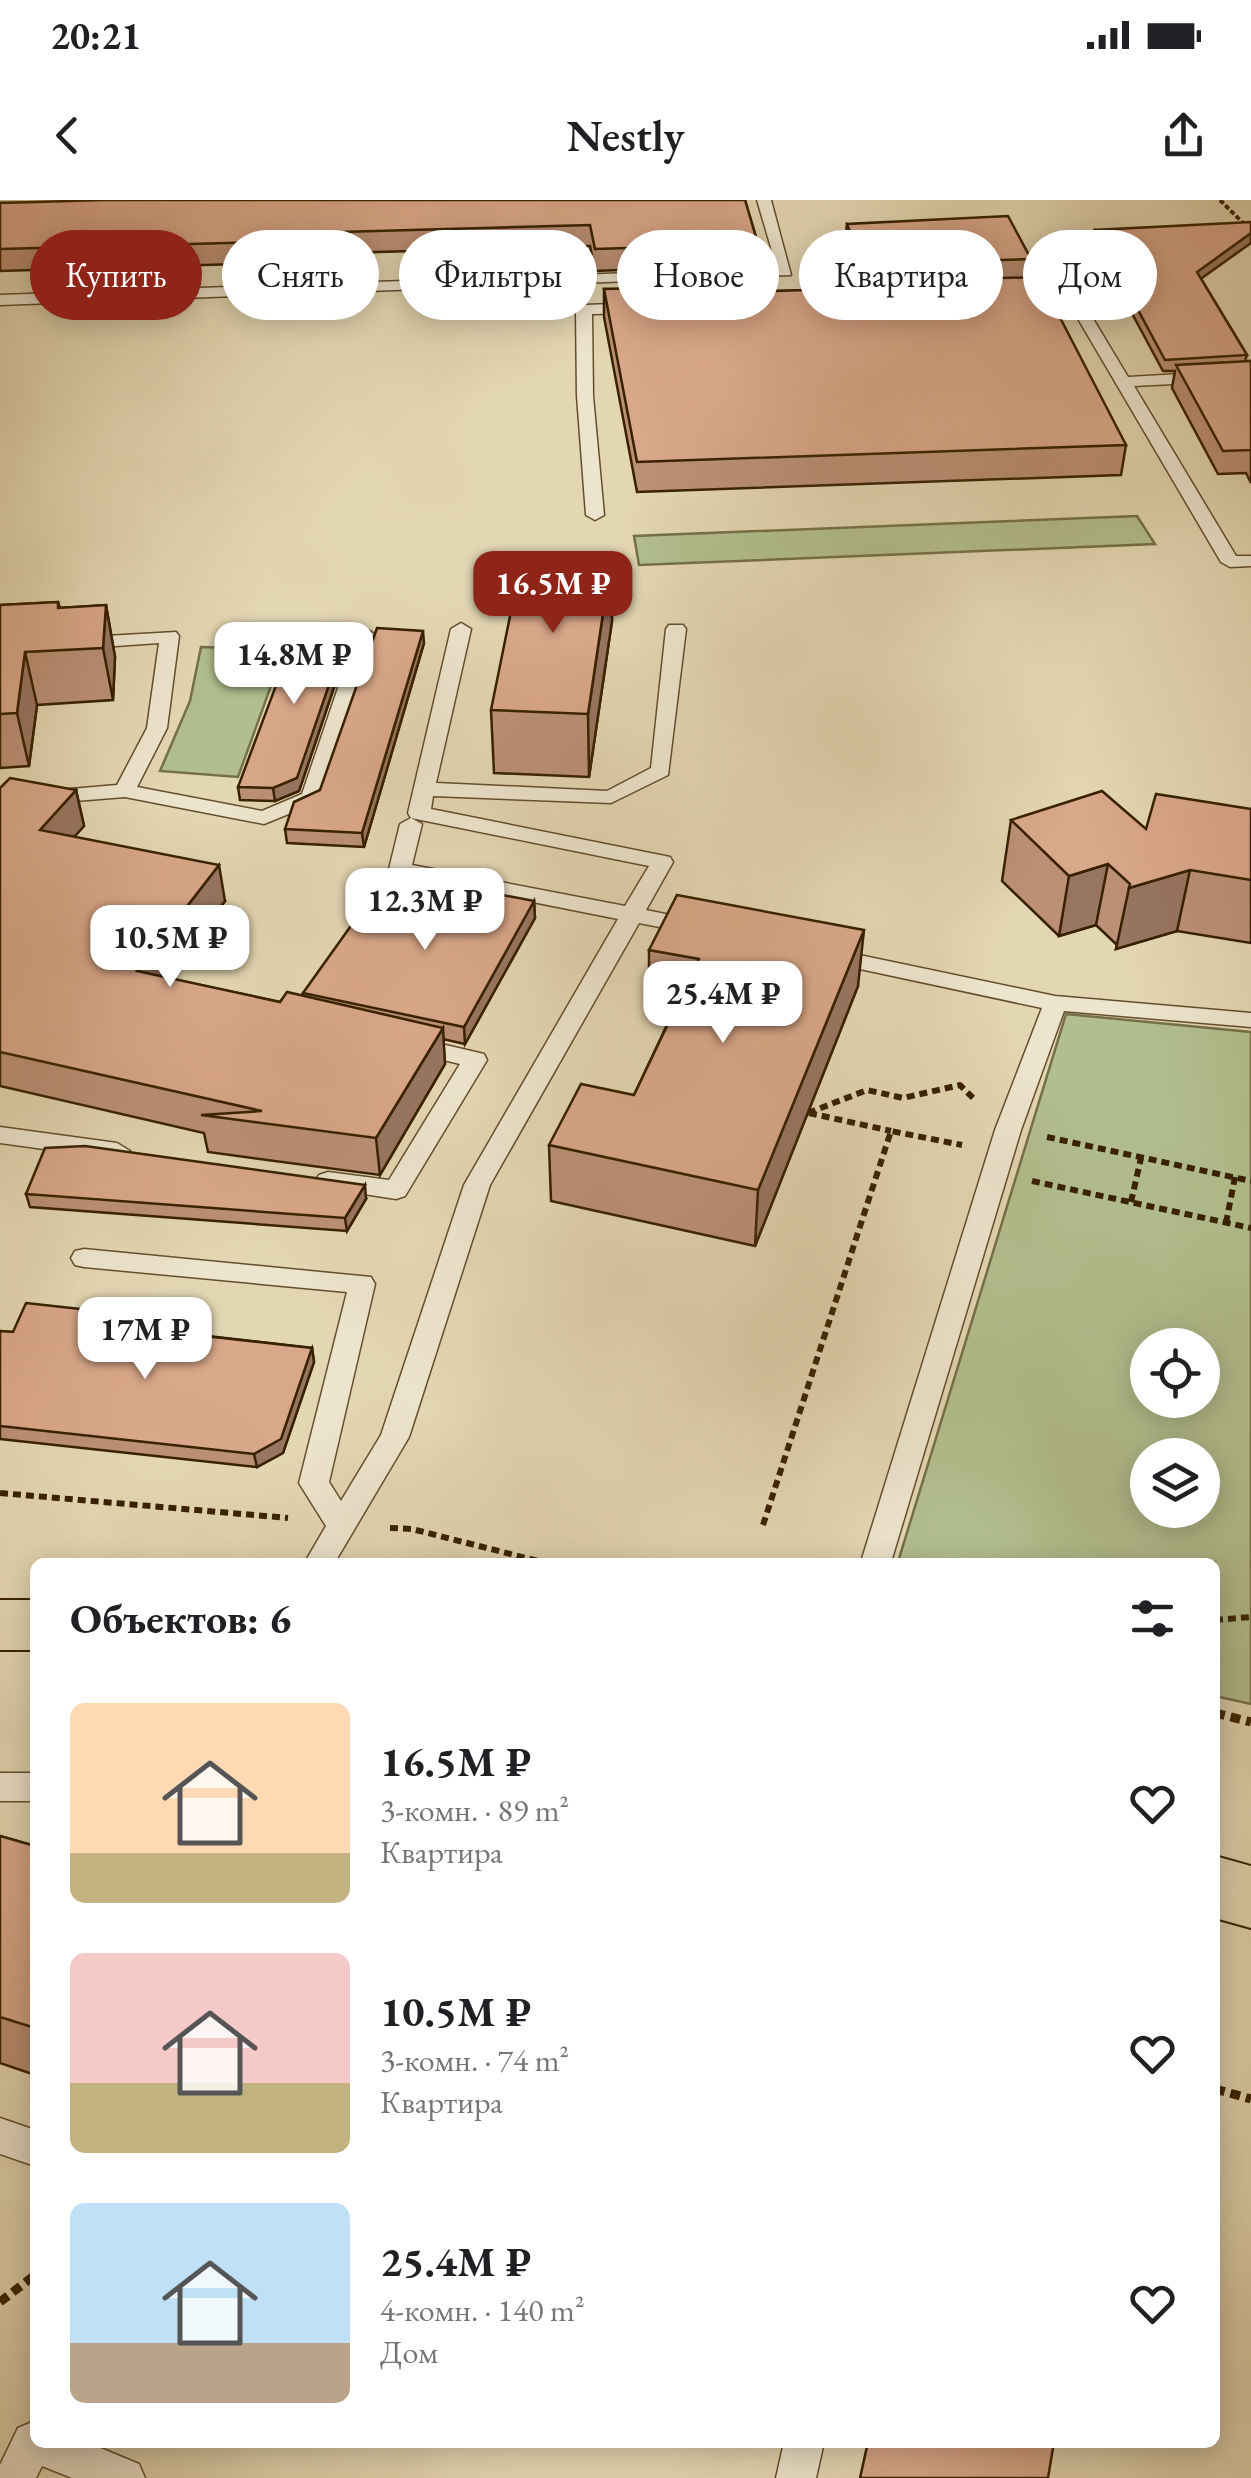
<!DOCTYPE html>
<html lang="ru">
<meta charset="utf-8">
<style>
body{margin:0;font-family:"EB Garamond",serif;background:#f2f2f2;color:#202124;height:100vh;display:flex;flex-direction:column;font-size:38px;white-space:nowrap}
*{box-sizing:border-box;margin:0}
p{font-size:32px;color:#757577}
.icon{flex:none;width:55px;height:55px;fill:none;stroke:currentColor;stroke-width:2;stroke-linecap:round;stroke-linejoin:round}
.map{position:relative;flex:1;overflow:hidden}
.drawer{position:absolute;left:30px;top:1358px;width:1190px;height:890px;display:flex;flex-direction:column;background:#fff;border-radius:15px;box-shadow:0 5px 25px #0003}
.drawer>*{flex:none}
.top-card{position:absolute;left:30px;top:30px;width:1192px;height:90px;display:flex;gap:20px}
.controls{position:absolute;left:1130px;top:1128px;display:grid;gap:20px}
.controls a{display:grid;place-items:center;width:90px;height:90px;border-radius:50%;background:#fff;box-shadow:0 5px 25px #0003;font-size:50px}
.price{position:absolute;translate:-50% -85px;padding:0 22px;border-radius:20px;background:#fff;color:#222;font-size:32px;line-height:65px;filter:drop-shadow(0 2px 5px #0008)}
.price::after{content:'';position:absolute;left:50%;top:60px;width:30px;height:22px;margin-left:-15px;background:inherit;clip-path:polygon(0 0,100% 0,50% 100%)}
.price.active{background:#8f2418;color:#fff}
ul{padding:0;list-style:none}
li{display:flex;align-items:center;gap:30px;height:250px;padding:0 40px}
li span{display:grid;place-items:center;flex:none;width:280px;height:200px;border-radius:15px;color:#555}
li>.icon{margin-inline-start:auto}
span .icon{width:120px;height:120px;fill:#fffc;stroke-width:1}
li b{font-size:42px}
h2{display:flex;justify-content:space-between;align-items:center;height:120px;padding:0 40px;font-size:42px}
.chip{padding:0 35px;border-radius:45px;background:#fff;box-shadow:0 5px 25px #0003;font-size:35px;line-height:90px}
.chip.active{background:#8f2418;color:#fff}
.status{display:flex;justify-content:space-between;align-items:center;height:70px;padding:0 50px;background:#fff;direction:ltr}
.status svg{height:28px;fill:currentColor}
header{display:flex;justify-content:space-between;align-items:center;height:130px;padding:0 40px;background:#fff;font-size:45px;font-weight:600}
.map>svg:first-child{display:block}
</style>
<div class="status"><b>20:21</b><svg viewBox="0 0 49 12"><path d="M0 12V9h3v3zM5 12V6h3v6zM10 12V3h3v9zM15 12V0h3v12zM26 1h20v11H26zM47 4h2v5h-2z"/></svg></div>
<header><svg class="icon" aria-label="back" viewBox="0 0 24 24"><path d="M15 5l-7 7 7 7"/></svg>Nestly<svg class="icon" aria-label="share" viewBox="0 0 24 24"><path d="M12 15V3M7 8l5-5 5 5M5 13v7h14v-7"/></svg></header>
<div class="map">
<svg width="1251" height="2278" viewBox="0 0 1251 2278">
<rect width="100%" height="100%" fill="#e3d6b2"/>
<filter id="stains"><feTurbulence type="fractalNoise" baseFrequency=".002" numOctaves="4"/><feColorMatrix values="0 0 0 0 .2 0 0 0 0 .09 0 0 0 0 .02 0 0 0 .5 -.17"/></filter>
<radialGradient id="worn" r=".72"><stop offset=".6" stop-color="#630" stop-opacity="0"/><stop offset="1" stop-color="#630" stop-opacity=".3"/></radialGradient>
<!-- green -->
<g fill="#b2be8e" stroke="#757047" stroke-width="2.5" fill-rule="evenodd">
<polygon points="1137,316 1155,344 639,365 634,336"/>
<polygon points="201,447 284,450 238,577 160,571 190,501"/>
<path d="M1066 814 1251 832V1504L1215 1496V1362H898ZM1202 1145V1200H1148V1145ZM1202 1255V1310H1148V1255Z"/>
</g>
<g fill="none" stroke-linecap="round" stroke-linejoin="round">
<!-- service casing -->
<g stroke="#634e2c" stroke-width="3">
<g id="service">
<polygon points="757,0 771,0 791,75 0,105 0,95 777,68"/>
<polygon points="1077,92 1128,177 1251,170 1251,180 1134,186 1236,356 1251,356 1251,366 1230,367 1221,362 1067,100 1015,102 1007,97 1015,92"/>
<polygon points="584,105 642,103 650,108 642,113 592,114 593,196 604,315 595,320 586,315 577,196 576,110"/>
<polygon points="461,423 471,429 436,583 607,591 651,568 666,429 669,425 683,425 686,429 668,575 611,603 433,596 431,609 670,657 673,662 646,710 709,723 712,728 701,735 639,723 490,985 409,1237 335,1362 305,1362 326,1326 299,1283 347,1092 84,1067 75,1065 71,1058 75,1051 84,1049 371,1077 375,1084 329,1282 341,1301 381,1235 464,985 618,719 392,674 389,669 400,624 411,618 422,624 412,665 625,706 649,666 411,618 408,613 451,429"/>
<polygon points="366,429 376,435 318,602 264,624 125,597 0,607 0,595 117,585 147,528 159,443 0,454 0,442 176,432 179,436 167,528 137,587 262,611 302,594 356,435"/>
<polygon points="826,748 1055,796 1251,813 1251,827 1064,811 1021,930 891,1362 861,1362 995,930 1042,808 818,760 815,755 818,750"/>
<polygon points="411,837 484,854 487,860 405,996 396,999 319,987 315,981 319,975 328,972 389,980 460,864 403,850 399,845 403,840"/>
<polygon points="0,927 117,943 130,951 117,959 0,943"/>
<rect x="0" y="1573" width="35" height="28"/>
<polygon points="0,1918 35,1930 35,1966 0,1954"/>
<polygon points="32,2222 35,2242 86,2242 139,2264 145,2278 72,2278 42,2266 36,2278 0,2278 0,2265 18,2228"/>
<polygon points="784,2242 824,2242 816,2278 776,2278"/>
</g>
</g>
<!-- primary casing -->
<g stroke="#382100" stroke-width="4">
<g id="primary">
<rect x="0" y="1400" width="35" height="50"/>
<polygon points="1215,1656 1251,1666 1251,1728 1215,1718"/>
</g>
</g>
<!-- path-far2 -->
<polyline stroke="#382100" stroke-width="4" stroke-dasharray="5 2.5" stroke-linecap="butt" points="1220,0 1251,31"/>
<!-- path-far1 -->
<g stroke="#382100" stroke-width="6" stroke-dasharray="8 5" stroke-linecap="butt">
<polyline points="808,913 867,890 903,898 960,885 974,899"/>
<polyline points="809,913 891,931"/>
<polyline points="1047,937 1251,981"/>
<polyline points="1032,981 1251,1028"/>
<polyline points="1131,1002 1141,958"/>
<polyline points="1226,1023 1235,977"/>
<polyline points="0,1293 288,1318"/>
<polyline points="763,1325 891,931 962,945"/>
<polyline points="390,1328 412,1329 542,1362"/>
<polyline points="1215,1420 1251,1417"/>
</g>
<!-- path -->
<g stroke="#382100" stroke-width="9" stroke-dasharray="10 6" stroke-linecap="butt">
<polyline points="1215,1513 1251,1522"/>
<polyline points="1215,1889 1251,1899"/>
<polyline points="0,2102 35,2075"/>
</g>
<!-- service -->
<use href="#service" fill="#ede4cd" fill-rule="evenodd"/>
<!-- primary -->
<use href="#primary" fill="#e3d6b2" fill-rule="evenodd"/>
</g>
<!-- wall -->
<g fill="#bb9076" stroke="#382100" stroke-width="2.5">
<polygon points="745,0 758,44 757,65 595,71 590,46 308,54 307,62 0,71 0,3"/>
<polygon points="847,24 1031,59 1029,77 1126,245 1121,275 637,292 604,117 604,89 775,91 857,89 844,54"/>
<polygon points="1095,30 1201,79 1247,155 1245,161 1251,161 1251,283 1246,273 1218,274 1172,188 1175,171 1163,171 1093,41"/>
<polygon points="611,360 612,421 589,577 494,573 491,510"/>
<polygon points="58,402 60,408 106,405 115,457 113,500 37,505 29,566 0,568 0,405"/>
<polygon points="349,427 350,440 299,591 275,601 240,600 238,587"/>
<polygon points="424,443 364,647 287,643 285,629 320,590"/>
<polygon points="0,588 76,590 84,626 74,637 225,701 167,778 280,802 303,796 303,793 380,729 534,701 535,718 465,844 443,839 445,864 380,975 208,952 204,933 0,886"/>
<polygon points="1251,609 1251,743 1177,731 1116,749 1117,745 1096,725 1059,736 1002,681 1011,620 1146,629"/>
<polygon points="649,750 858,786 755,1046 551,1001 549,945 634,895 674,810 649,805"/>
<polygon points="26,994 366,999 347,1031 30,1007"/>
<polygon points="117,1113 119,1122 189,1129 190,1134 312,1148 314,1162 283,1253 257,1267 0,1239 0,1131 13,1132"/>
<polygon points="0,1636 35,1646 35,1875 0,1863"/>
</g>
<!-- shaded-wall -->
<g fill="#987560" stroke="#382100" stroke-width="2.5">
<polygon points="1251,33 1251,43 1195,83 1197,72"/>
<polygon points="611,360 612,421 589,577 588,514"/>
<polygon points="106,405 115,457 113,500 103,448"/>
<polygon points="349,427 350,440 299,591 275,601 273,588"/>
<polygon points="423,431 424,443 364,647 362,633"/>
<polygon points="25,452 37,505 29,566 17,513"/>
<polygon points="76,590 84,626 49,665 40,630"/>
<polygon points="1108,664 1096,725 1059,736 1069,676"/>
<polygon points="219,665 225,701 144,808 137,771"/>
<polygon points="1190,670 1177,731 1116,749 1129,688"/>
<polygon points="534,701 535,718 465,844 464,827"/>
<polygon points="864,730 858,786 755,1046 758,990"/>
<polygon points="443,828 445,864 380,975 376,938"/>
<polygon points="365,985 366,999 347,1031 345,1018"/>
<polygon points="312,1148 314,1162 283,1253 257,1267 254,1254"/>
</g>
<!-- building -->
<g fill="#d9a789" stroke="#382100" stroke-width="2.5">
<polygon points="105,0 745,0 758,44 595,49 590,25 305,33 305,41 0,49 0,3"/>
<polygon points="1008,16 1031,59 862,64 847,24"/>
<polygon points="1251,22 1251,33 1197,72 1247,155 1165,160 1095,30"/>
<polygon points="1039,77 1126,245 637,262 604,89 773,85 775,91 870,88 867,82"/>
<polygon points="1251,161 1251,250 1223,251 1176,165"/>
<polygon points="522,357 611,360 588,514 491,510"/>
<polygon points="58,402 58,408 106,405 103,448 25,452 17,513 0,514 0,405"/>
<polygon points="299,424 349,427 297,578 273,588 238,587"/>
<polygon points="377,428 423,431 362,633 285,629 294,602 320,590"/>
<polygon points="10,578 76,590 40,630 219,665 137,771 280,802 287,792 443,828 376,938 201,915 262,911 0,852 0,588"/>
<polygon points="1102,591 1146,629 1156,594 1251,609 1251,680 1190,670 1129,688 1130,684 1108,664 1069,676 1011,620"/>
<polygon points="414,678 534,701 464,827 303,793 353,723 380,729"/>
<polygon points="677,695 864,730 758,990 549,945 581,884 634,895 699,759 649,750"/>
<polygon points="85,946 365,985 345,1018 26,994 45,948"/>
<polygon points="26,1103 117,1113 114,1121 189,1129 186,1134 312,1148 281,1239 254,1254 0,1226 0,1131 13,1132"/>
<polygon points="0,1636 35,1646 35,1828 0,1817"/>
<polygon points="868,2242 1054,2242 1048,2278 860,2278"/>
</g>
<rect width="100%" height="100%" filter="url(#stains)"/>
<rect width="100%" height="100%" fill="url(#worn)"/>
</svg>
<div class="controls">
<a><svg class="icon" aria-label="locate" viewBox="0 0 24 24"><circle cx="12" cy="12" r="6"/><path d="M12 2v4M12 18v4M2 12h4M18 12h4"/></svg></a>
<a><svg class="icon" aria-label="layers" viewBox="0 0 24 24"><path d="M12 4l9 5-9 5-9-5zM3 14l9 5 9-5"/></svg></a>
</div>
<b class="price active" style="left:553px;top:436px">16.5M ₽</b>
<b class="price" style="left:294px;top:507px">14.8M ₽</b>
<b class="price" style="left:425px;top:753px">12.3M ₽</b>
<b class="price" style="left:170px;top:790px">10.5M ₽</b>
<b class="price" style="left:723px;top:846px">25.4M ₽</b>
<b class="price" style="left:145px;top:1182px">17M ₽</b>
<div class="top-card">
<a class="chip active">Купить</a>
<a class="chip">Снять</a>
<a class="chip">Фильтры</a>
<a class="chip">Новое</a>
<a class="chip">Квартира</a>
<a class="chip">Дом</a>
</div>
<section class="drawer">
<h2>Объектов: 6<svg class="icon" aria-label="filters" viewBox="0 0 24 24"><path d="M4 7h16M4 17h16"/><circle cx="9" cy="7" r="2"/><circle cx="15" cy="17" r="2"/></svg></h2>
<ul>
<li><span style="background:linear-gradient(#ffd9b3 75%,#c2b280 0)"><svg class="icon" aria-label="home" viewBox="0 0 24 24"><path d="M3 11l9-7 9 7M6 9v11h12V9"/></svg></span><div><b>16.5M ₽</b><p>3-комн. · 89 m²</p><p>Квартира</p></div><svg class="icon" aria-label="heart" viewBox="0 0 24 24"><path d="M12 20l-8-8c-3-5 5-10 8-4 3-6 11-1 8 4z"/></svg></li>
<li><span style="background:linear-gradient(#f6c9c9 65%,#c2b280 0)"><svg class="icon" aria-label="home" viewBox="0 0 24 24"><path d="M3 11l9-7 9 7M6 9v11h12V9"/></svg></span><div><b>10.5M ₽</b><p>3-комн. · 74 m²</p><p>Квартира</p></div><svg class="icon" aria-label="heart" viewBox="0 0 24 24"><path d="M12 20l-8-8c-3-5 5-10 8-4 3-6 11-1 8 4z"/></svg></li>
<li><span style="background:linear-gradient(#bfe0f5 70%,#b9a48a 0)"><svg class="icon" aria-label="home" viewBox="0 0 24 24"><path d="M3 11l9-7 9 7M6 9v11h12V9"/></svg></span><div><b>25.4M ₽</b><p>4-комн. · 140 m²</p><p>Дом</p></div><svg class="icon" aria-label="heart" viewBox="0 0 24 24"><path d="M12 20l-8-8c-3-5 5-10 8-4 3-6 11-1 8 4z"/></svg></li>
</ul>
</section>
</div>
